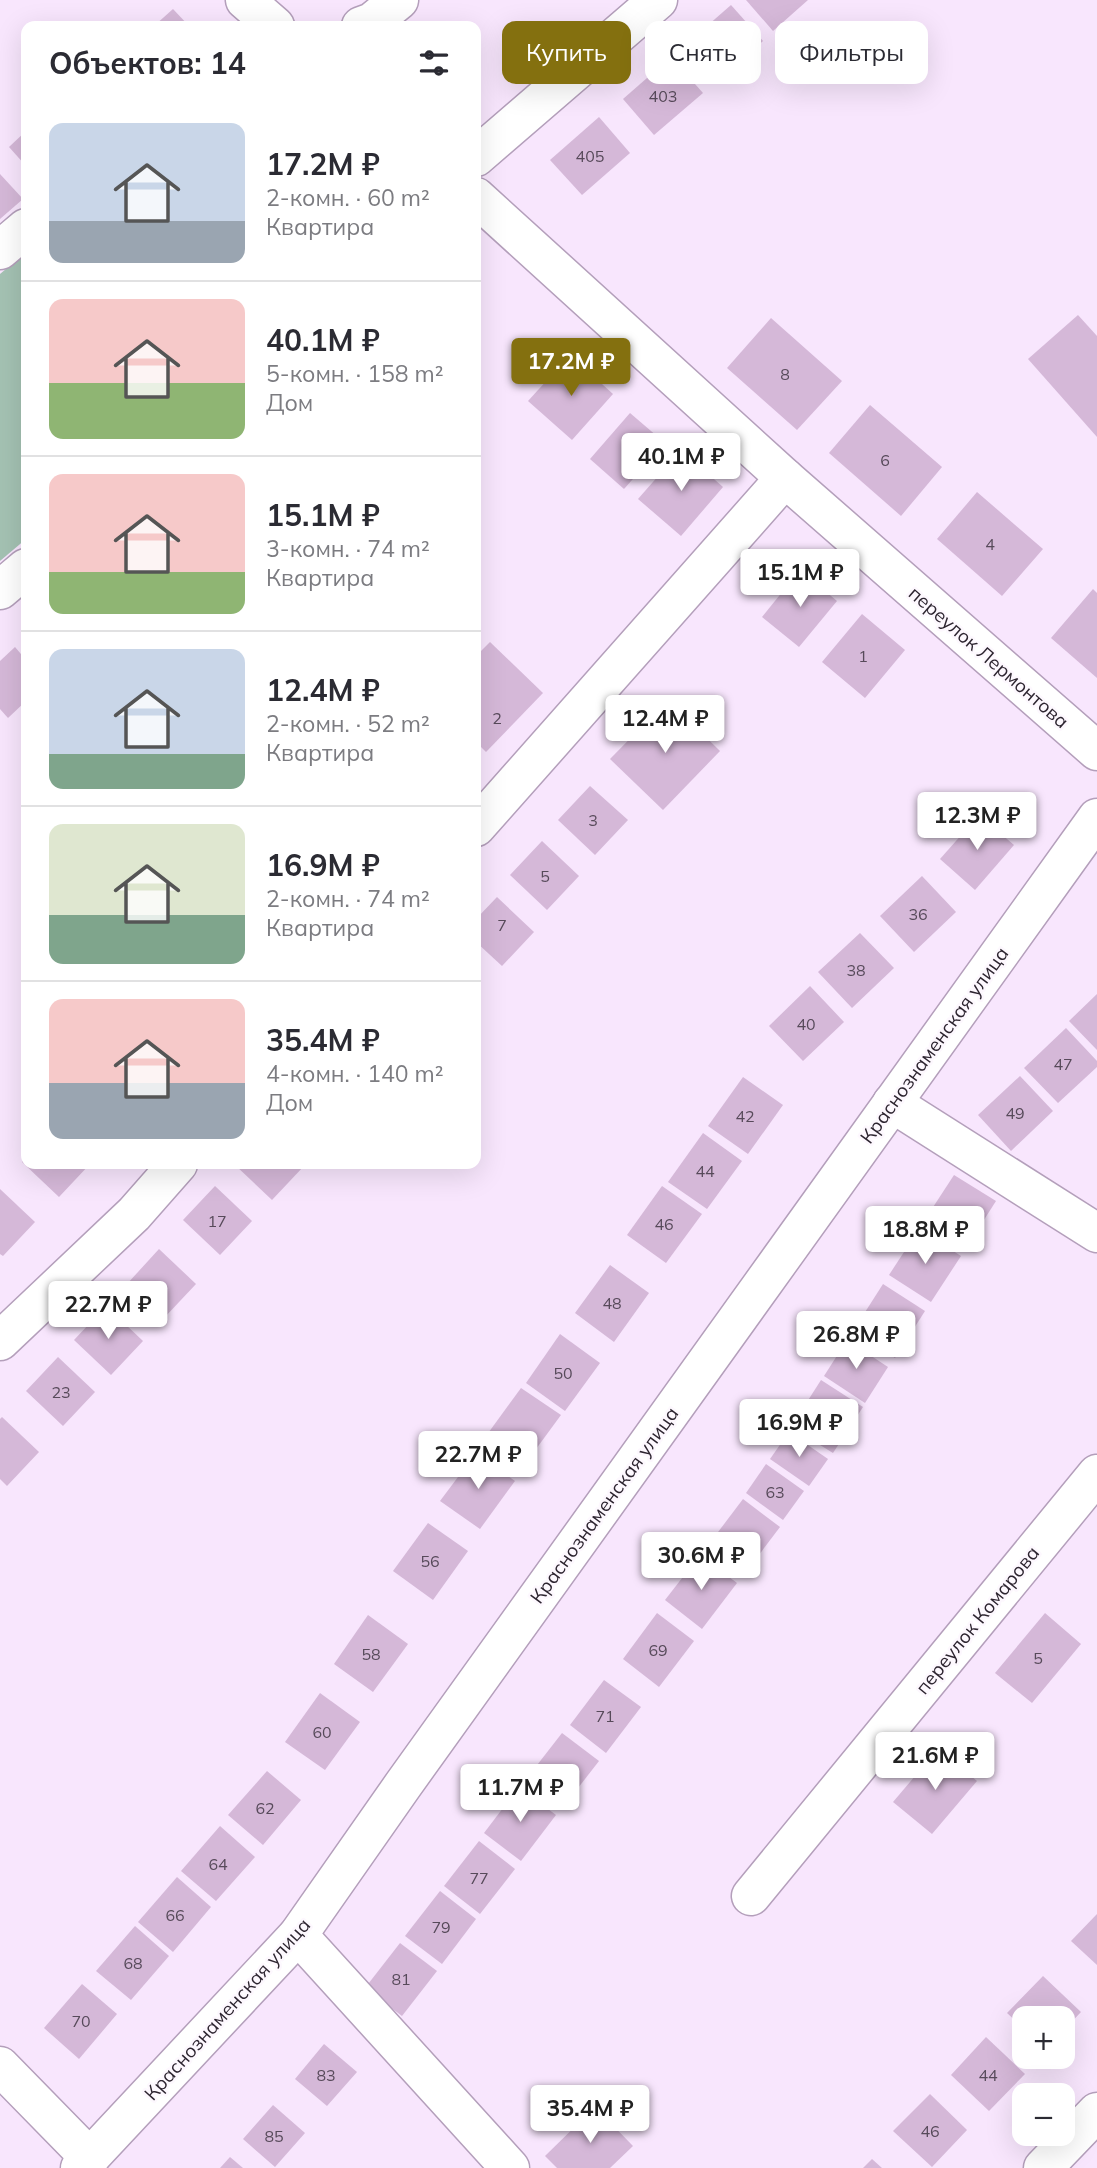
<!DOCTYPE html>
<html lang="ru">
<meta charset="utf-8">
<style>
body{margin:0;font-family:Mulish,sans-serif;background:#f2f2f3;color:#2b2b33;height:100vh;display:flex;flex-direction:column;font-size:26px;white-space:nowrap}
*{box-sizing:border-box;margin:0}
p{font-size:23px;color:#7c7c81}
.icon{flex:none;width:38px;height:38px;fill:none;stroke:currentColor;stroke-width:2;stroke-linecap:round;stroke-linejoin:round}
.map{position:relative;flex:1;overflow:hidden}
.side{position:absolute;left:21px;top:21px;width:460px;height:1148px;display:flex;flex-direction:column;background:#fff;border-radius:14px;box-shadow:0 7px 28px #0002}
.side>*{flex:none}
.hud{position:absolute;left:502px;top:21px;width:488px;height:63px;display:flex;gap:14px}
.fabs{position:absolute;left:1012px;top:2006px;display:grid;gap:14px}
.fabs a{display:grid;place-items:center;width:63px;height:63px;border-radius:14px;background:#fff;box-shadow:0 7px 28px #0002;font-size:35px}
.price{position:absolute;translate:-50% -60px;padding:0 16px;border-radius:7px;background:#fff;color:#222;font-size:23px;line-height:46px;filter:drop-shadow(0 2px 4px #0008)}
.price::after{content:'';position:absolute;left:50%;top:42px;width:21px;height:16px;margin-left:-10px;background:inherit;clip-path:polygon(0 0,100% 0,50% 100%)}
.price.active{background:#84700f;color:#fff}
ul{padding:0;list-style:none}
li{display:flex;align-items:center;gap:21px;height:175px;padding:0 28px}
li+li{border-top:2px solid #e1e1e2}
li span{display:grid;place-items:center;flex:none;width:196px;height:140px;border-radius:14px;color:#555}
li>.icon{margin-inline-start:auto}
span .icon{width:84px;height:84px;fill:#fffc;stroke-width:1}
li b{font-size:30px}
h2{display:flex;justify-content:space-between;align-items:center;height:84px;padding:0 28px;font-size:30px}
.pill{padding:0 24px;border-radius:14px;background:#fff;box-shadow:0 7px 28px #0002;font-size:24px;line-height:63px}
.pill.active{background:#84700f;color:#fff}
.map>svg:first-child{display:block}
</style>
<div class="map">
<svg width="1097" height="2168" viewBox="0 0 1097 2168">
<rect width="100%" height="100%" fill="#f8e6fd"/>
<!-- green -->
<polygon fill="#a4c2b3" points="26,252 26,539 0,561 0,274"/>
<!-- building -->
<g fill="#d5b8d8">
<polygon points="746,0 808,0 773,31"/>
<polygon points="731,5 763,41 715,83 683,47"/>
<polygon points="173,9 189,26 154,26"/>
<polygon points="671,57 703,93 654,135 623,99"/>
<polygon points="599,117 630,153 582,195 550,160"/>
<polygon points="26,131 26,166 9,147"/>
<polygon points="0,174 23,199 0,219"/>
<polygon points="1078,315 1097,336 1097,437 1028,359"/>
<polygon points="771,318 842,381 797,430 727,368"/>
<polygon points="570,355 613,394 572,440 528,401"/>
<polygon points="870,405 942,467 901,516 829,453"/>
<polygon points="630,413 665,443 624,489 590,459"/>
<polygon points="681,450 723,487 681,536 638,499"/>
<polygon points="977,492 1043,549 1002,596 937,539"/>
<polygon points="800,570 837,601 799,647 762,617"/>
<polygon points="1093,589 1097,593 1097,678 1051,638"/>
<polygon points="862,614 905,650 865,698 822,662"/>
<polygon points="490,642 543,693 486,752 476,742 476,656"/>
<polygon points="15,647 26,660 26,701 8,718 0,709 0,661"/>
<polygon points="668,700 720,751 663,810 610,759"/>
<polygon points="590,786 628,820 595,855 558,820"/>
<polygon points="979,815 1014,845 975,890 940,859"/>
<polygon points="542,841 579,876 547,910 510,875"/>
<polygon points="922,876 956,912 914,952 880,916"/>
<polygon points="497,897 534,932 502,966 476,942 476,919"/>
<polygon points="860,933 894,968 852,1008 818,972"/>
<polygon points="810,986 844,1022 803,1061 769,1026"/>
<polygon points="1097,994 1097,1050 1069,1021"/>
<polygon points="1066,1028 1097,1061 1097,1067 1058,1103 1024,1068"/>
<polygon points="1020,1076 1053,1111 1011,1151 978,1115"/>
<polygon points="743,1077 783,1105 748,1154 708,1126"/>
<polygon points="703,1133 742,1161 707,1209 668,1182"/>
<polygon points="26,1158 26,1164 90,1164 59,1197 22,1162"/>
<polygon points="236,1164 302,1164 304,1166 272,1200 235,1165"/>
<polygon points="954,1175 996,1201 966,1248 924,1221"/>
<polygon points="215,1186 252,1221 220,1255 183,1220"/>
<polygon points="662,1186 702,1214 666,1263 627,1235"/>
<polygon points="0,1189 35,1222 3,1256 0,1254"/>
<polygon points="919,1229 961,1256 931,1302 889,1275"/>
<polygon points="159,1249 196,1284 164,1318 127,1284"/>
<polygon points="610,1265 649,1293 614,1342 575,1313"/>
<polygon points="883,1284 925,1311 895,1358 853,1331"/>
<polygon points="106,1306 143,1341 111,1375 74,1340"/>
<polygon points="560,1334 600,1363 565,1411 526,1383"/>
<polygon points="847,1340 888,1367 865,1403 824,1376"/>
<polygon points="58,1357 95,1392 63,1426 26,1391"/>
<polygon points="821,1380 863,1407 833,1453 791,1427"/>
<polygon points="521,1388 561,1415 525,1464 486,1436"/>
<polygon points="2,1417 39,1452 7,1486 0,1479 0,1419"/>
<polygon points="789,1432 828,1459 809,1486 770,1459"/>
<polygon points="476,1453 515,1481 480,1529 440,1501"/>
<polygon points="766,1464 804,1491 783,1520 746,1493"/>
<polygon points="743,1499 780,1527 746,1572 709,1544"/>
<polygon points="428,1523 468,1551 433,1600 393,1571"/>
<polygon points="700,1555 737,1583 702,1629 665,1600"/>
<polygon points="657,1613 694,1641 659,1687 623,1659"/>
<polygon points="1045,1613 1081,1644 1032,1703 995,1673"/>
<polygon points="368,1615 408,1644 373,1692 334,1664"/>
<polygon points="604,1680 641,1707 606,1753 570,1725"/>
<polygon points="320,1693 360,1722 325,1770 285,1742"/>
<polygon points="562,1733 599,1761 564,1806 527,1778"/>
<polygon points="938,1749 977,1781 932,1834 893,1802"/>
<polygon points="267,1771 301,1800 263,1845 228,1815"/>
<polygon points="519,1787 556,1815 521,1861 484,1833"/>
<polygon points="220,1826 255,1857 216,1901 181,1871"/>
<polygon points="479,1841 515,1869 480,1914 444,1886"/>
<polygon points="177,1877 211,1907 173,1952 138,1922"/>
<polygon points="440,1891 476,1919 442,1964 405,1936"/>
<polygon points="1097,1914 1097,1965 1071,1941"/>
<polygon points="135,1926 169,1956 131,2000 96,1971"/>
<polygon points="400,1943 437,1971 402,2016 365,1988"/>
<polygon points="1043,1976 1081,2012 1062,2032 1062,2018 1024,2018 1024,2029 1007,2013"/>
<polygon points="82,1984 117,2014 79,2059 44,2028"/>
<polygon points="986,2037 1025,2074 989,2111 951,2075"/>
<polygon points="324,2044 357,2072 327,2106 295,2079"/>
<polygon points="930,2094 967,2130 932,2167 893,2131"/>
<polygon points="273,2105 305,2133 275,2167 243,2139"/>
<polygon points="595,2107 633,2146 610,2168 557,2168 545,2156"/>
<polygon points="230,2157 243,2168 220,2168"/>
<polygon points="872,2159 882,2168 863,2168"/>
</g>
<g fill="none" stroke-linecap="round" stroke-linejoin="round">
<!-- minor casing -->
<g stroke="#b49fbb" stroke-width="41">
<g id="minor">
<polyline points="245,0 275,26"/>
<polyline points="361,26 372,22 399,0"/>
<polyline points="476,157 658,0"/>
<polyline points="476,197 785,478 1097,751"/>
<polyline points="0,250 26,228"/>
<polyline points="0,590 26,568"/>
<polyline points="476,827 785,478"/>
<polyline points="892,1103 1097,1233"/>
<polyline points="0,1341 134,1214 178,1164"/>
<polyline points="751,1896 1097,1474"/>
<polyline points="298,1935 510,2168"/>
<polyline points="0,2066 90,2158"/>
<polyline points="80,2168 298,1935 403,1785 1097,818"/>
<polyline points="1043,2168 1097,2112"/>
</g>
</g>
<!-- minor -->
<use href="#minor" stroke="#fff" stroke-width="38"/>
</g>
<g text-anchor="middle" stroke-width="5" stroke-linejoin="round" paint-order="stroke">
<!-- number labels -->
<g font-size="16" fill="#574a5a">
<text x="663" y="102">403</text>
<text x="590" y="162">405</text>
<text x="785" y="380">8</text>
<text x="885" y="466">6</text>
<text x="990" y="550">4</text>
<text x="863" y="662">1</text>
<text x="497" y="724">2</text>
<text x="593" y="826">3</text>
<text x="545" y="882">5</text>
<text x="918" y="920">36</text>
<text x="502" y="931">7</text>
<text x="856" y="976">38</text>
<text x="806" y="1030">40</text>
<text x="1063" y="1070">47</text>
<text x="1015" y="1119">49</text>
<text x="745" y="1122">42</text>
<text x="705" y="1177">44</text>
<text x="217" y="1227">17</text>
<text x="664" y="1230">46</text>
<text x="612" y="1309">48</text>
<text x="563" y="1379">50</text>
<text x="61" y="1398">23</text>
<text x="775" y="1498">63</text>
<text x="430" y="1567">56</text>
<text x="658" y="1656">69</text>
<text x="371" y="1660">58</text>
<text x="1038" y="1664">5</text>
<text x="605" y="1722">71</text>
<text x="322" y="1738">60</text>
<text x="265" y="1814">62</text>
<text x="218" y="1870">64</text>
<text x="479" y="1884">77</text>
<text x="175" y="1921">66</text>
<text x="441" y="1933">79</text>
<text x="133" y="1969">68</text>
<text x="401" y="1985">81</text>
<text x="81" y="2027">70</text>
<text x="326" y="2081">83</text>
<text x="988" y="2081">44</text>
<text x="930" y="2137">46</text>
<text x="274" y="2142">85</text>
</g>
<!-- street labels -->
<g font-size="19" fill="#2d2530" stroke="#fdf8fe">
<text transform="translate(989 657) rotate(41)" y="7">переулок Лермонтова</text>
<text transform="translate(934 1045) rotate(-54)" y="7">Краснознаменская улица</text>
<text transform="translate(604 1505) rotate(-54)" y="7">Краснознаменская улица</text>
<text transform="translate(977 1620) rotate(-51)" y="7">переулок Комарова</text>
<text transform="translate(227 2009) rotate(-48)" y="7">Краснознаменская улица</text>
</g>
</g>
</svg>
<div class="fabs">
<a>+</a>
<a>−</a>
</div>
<b class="price active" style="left:571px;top:398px">17.2M ₽</b>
<b class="price" style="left:681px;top:493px">40.1M ₽</b>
<b class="price" style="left:800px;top:609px">15.1M ₽</b>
<b class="price" style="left:665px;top:755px">12.4M ₽</b>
<b class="price" style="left:977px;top:852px">12.3M ₽</b>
<b class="price" style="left:925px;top:1266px">18.8M ₽</b>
<b class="price" style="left:108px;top:1341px">22.7M ₽</b>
<b class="price" style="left:856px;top:1371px">26.8M ₽</b>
<b class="price" style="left:799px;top:1459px">16.9M ₽</b>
<b class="price" style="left:478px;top:1491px">22.7M ₽</b>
<b class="price" style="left:701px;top:1592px">30.6M ₽</b>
<b class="price" style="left:935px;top:1792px">21.6M ₽</b>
<b class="price" style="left:520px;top:1824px">11.7M ₽</b>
<b class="price" style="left:590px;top:2145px">35.4M ₽</b>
<div class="hud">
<a class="pill active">Купить</a>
<a class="pill">Снять</a>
<a class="pill">Фильтры</a>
</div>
<section class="side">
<h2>Объектов: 14<svg class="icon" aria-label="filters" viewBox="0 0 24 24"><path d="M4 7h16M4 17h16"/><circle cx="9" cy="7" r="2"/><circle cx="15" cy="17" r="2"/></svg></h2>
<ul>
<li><span style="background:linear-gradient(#c9d6e8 70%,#9aa5b1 0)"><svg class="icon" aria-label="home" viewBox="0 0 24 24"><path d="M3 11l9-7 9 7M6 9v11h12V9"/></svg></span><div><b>17.2M ₽</b><p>2-комн. · 60 m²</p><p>Квартира</p></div></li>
<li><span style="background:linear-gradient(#f6c9c9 60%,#8fb573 0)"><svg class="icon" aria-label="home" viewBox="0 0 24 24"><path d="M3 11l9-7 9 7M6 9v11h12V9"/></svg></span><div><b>40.1M ₽</b><p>5-комн. · 158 m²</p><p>Дом</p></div></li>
<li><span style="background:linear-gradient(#f6c9c9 70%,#8fb573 0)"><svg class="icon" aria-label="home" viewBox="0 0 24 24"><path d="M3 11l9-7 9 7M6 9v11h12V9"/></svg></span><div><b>15.1M ₽</b><p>3-комн. · 74 m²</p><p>Квартира</p></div></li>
<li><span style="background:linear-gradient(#c9d6e8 75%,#7fa58c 0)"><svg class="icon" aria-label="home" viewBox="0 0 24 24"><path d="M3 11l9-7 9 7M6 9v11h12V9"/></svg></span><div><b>12.4M ₽</b><p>2-комн. · 52 m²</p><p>Квартира</p></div></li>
<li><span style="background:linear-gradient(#dfe7d0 65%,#7fa58c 0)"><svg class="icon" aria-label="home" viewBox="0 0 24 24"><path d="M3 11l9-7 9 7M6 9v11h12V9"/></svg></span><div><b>16.9M ₽</b><p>2-комн. · 74 m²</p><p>Квартира</p></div></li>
<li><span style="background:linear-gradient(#f6c9c9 60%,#9aa5b1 0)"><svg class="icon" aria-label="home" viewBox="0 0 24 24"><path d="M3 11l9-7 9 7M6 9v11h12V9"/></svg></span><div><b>35.4M ₽</b><p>4-комн. · 140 m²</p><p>Дом</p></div></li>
</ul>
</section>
</div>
